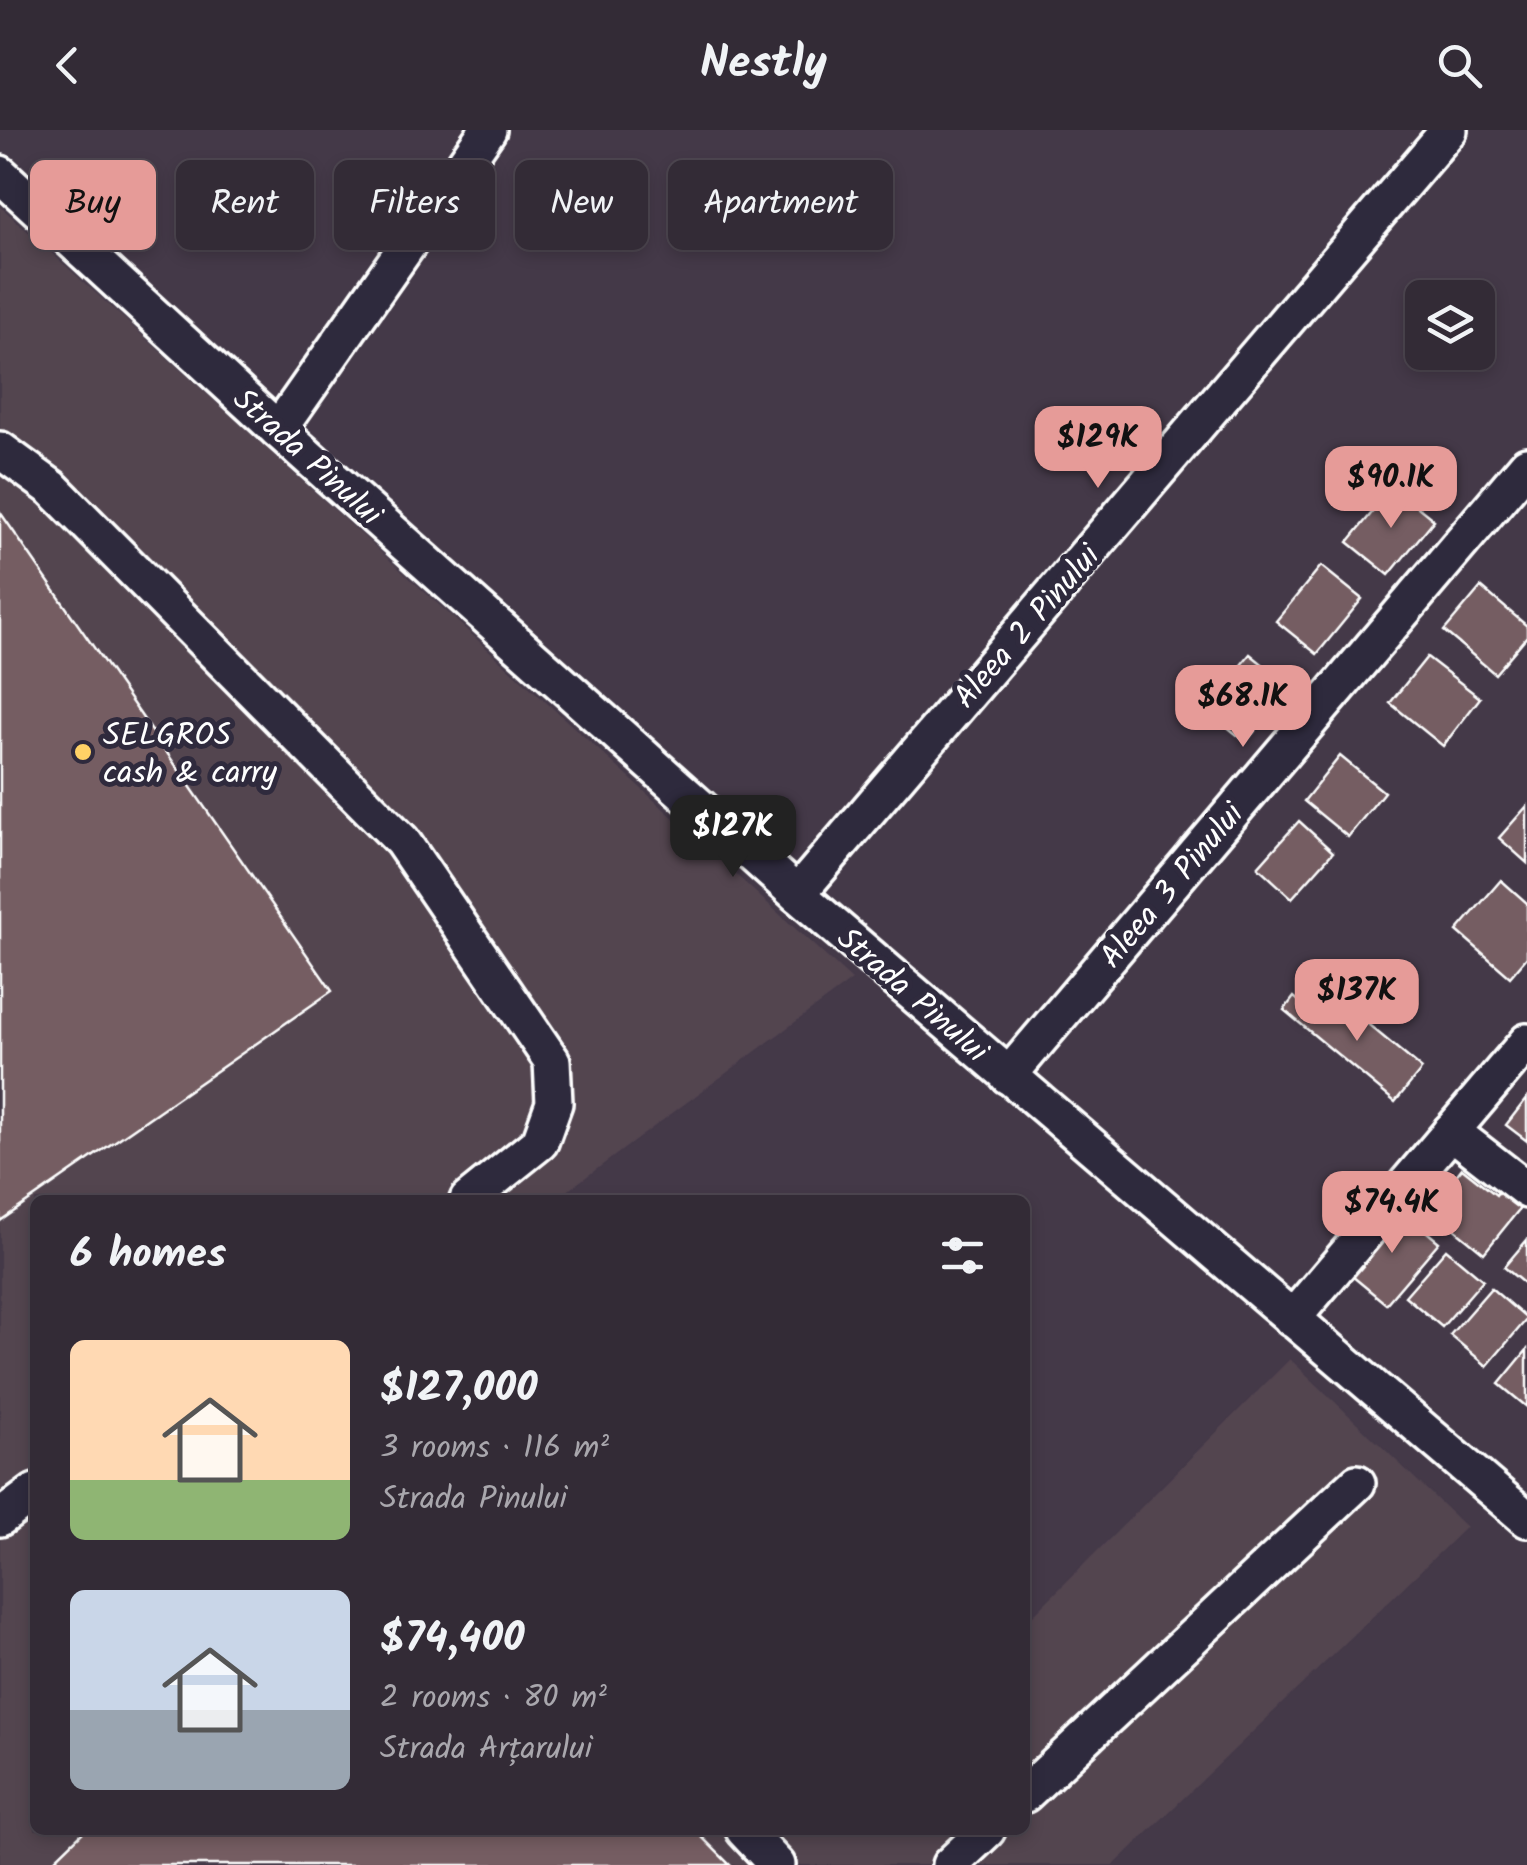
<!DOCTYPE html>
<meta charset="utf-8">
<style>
body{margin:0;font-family:Kalam,sans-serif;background:#3e3742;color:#f1f3f6;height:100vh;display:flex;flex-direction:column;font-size:38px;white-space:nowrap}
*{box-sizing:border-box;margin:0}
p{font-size:32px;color:#a9a7ad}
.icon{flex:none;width:55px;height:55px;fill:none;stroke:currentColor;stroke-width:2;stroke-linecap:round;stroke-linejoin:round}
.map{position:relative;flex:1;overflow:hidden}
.drawer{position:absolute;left:30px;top:1065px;width:1000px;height:640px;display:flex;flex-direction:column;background:#332b36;border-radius:15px;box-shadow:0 5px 15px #0003,0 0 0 2px #4e4751}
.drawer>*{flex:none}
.top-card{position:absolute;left:30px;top:30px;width:1000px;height:90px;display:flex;gap:20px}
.controls{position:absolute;left:1405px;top:150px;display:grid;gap:20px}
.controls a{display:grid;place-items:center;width:90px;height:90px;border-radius:15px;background:#332b36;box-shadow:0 5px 15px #0003,0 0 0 2px #4e4751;font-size:50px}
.price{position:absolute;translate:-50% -85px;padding:0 22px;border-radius:20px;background:#e69b98;color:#111;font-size:32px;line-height:65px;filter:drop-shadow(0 2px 5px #0008)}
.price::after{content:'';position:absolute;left:50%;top:60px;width:30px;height:22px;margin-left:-15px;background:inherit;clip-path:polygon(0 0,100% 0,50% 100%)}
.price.current{background:#222;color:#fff}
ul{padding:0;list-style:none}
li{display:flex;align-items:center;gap:30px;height:250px;padding:0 40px}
li span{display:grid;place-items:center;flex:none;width:280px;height:200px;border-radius:15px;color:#555}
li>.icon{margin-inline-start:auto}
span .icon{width:120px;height:120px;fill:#fffc;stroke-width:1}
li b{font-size:42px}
h2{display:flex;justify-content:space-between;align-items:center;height:120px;padding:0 40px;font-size:42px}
.pill{padding:0 35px;border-radius:15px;background:#332b36;box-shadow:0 5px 15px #0003,0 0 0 2px #4e4751;font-size:35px;line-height:90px}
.pill.current{background:#e69b98;color:#111}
header{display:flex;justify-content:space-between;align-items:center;height:130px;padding:0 40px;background:#332b36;font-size:45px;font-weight:700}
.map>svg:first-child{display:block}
</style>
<header><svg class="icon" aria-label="back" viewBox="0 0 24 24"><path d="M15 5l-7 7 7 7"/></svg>Nestly<svg class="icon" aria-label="search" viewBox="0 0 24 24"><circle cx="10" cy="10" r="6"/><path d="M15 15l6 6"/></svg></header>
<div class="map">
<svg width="1527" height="1735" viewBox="0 0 1527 1735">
<rect width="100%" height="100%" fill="#443948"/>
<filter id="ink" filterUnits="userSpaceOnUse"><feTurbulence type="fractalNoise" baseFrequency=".01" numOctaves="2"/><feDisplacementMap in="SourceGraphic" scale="20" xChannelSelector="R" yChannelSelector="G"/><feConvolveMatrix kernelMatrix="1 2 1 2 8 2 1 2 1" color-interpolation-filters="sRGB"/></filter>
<g filter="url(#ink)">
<!-- built -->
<polygon fill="#524450" points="0,76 852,850 555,1070 35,1070 35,1700 1025,1700 1025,1493 1290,1229 1466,1397 1114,1735 0,1735"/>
<!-- building -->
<g fill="#745d62" stroke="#fff" stroke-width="2.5">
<polygon points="1393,357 1434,390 1389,445 1348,412"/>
<polygon points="0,382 332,861 0,1091"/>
<polygon points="1321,436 1362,469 1317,524 1276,491"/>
<polygon points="1481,457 1527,496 1527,506 1495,544 1444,501"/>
<polygon points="1250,524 1291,557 1246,612 1205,579"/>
<polygon points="1427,527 1480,568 1443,616 1390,573"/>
<polygon points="1340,626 1384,662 1348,707 1304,671"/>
<polygon points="1527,676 1527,733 1499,708"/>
<polygon points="1299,691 1333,722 1292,768 1258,737"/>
<polygon points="1501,750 1527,773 1527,827 1510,847 1457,801"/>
<polygon points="1328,861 1422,939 1395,972 1284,880 1294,867 1311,881"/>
<polygon points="1527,968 1527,1011 1506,995"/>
<polygon points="1462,1038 1496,1065 1504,1054 1526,1071 1484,1123 1430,1079"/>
<polygon points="1399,1079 1439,1112 1386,1174 1346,1141"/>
<polygon points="1527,1110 1527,1156 1504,1137"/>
<polygon points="1446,1119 1483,1150 1442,1197 1405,1166"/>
<polygon points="1491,1158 1527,1189 1487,1236 1450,1205"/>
<polygon points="1527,1220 1527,1277 1499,1254"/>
<polygon points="85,1700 695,1700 730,1735 49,1735"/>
</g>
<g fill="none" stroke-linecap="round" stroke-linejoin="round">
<!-- minor casing -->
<g stroke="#fff" stroke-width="42">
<g id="minor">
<polyline points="0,44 278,300 797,764 1527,1389"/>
<polyline points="278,300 488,0"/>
<polyline points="0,320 52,358 402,711 552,931 554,973 540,1012 468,1070"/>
<polyline points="797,764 1449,0"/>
<polyline points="1008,946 1527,335"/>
<polyline points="1451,1001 1527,1060"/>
<polyline points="1292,1189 1527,912"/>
<polyline points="0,1388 35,1362"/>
<polyline points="1025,1664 1357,1353"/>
<polyline points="744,1700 777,1735"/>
<polyline points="950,1735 987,1700"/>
</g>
</g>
<!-- minor -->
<use href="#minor" stroke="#2f2a3d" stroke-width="35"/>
</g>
</g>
<!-- markers -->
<circle fill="#ffd166" stroke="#2f2a3d" stroke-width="4" cx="83" cy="622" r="10"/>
<g text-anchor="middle" stroke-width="10" stroke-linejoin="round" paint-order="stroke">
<!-- street labels -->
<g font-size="32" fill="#fff" stroke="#2f2a3d">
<text transform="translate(308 326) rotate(42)" y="11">Strada Pinului</text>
<text transform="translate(1026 496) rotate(-49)" y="11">Aleea 2 Pinului</text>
<text transform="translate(1171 755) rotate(-50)" y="11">Aleea 3 Pinului</text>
<text transform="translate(913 864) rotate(41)" y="11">Strada Pinului</text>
</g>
<!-- poi labels -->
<g font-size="32" fill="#fff" stroke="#2f2a3d" text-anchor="start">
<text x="103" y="615">SELGROS<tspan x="103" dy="37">cash &amp; carry</tspan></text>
</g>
</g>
</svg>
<div class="controls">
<a><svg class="icon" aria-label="layers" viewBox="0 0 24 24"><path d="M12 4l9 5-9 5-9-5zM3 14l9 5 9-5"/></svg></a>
</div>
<b class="price" style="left:1098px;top:361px">$129K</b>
<b class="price" style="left:1391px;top:401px">$90.1K</b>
<b class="price" style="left:1243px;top:620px">$68.1K</b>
<b class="price current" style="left:733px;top:750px">$127K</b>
<b class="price" style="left:1357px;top:914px">$137K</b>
<b class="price" style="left:1392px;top:1126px">$74.4K</b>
<div class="top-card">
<a class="pill current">Buy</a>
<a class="pill">Rent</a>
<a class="pill">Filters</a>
<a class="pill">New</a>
<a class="pill">Apartment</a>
</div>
<section class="drawer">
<h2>6 homes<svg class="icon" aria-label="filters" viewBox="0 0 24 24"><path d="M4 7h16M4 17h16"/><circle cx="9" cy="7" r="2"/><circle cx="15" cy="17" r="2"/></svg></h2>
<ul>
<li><span style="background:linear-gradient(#ffd9b3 70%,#8fb573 0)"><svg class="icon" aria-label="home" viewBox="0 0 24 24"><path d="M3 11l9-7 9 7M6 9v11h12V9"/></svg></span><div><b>$127,000</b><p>3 rooms · 116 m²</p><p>Strada Pinului</p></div></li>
<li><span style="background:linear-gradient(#c9d6e8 60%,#9aa5b1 0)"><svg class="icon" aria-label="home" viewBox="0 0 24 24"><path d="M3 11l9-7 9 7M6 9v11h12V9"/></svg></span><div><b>$74,400</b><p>2 rooms · 80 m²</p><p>Strada Arțarului</p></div></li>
</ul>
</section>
</div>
